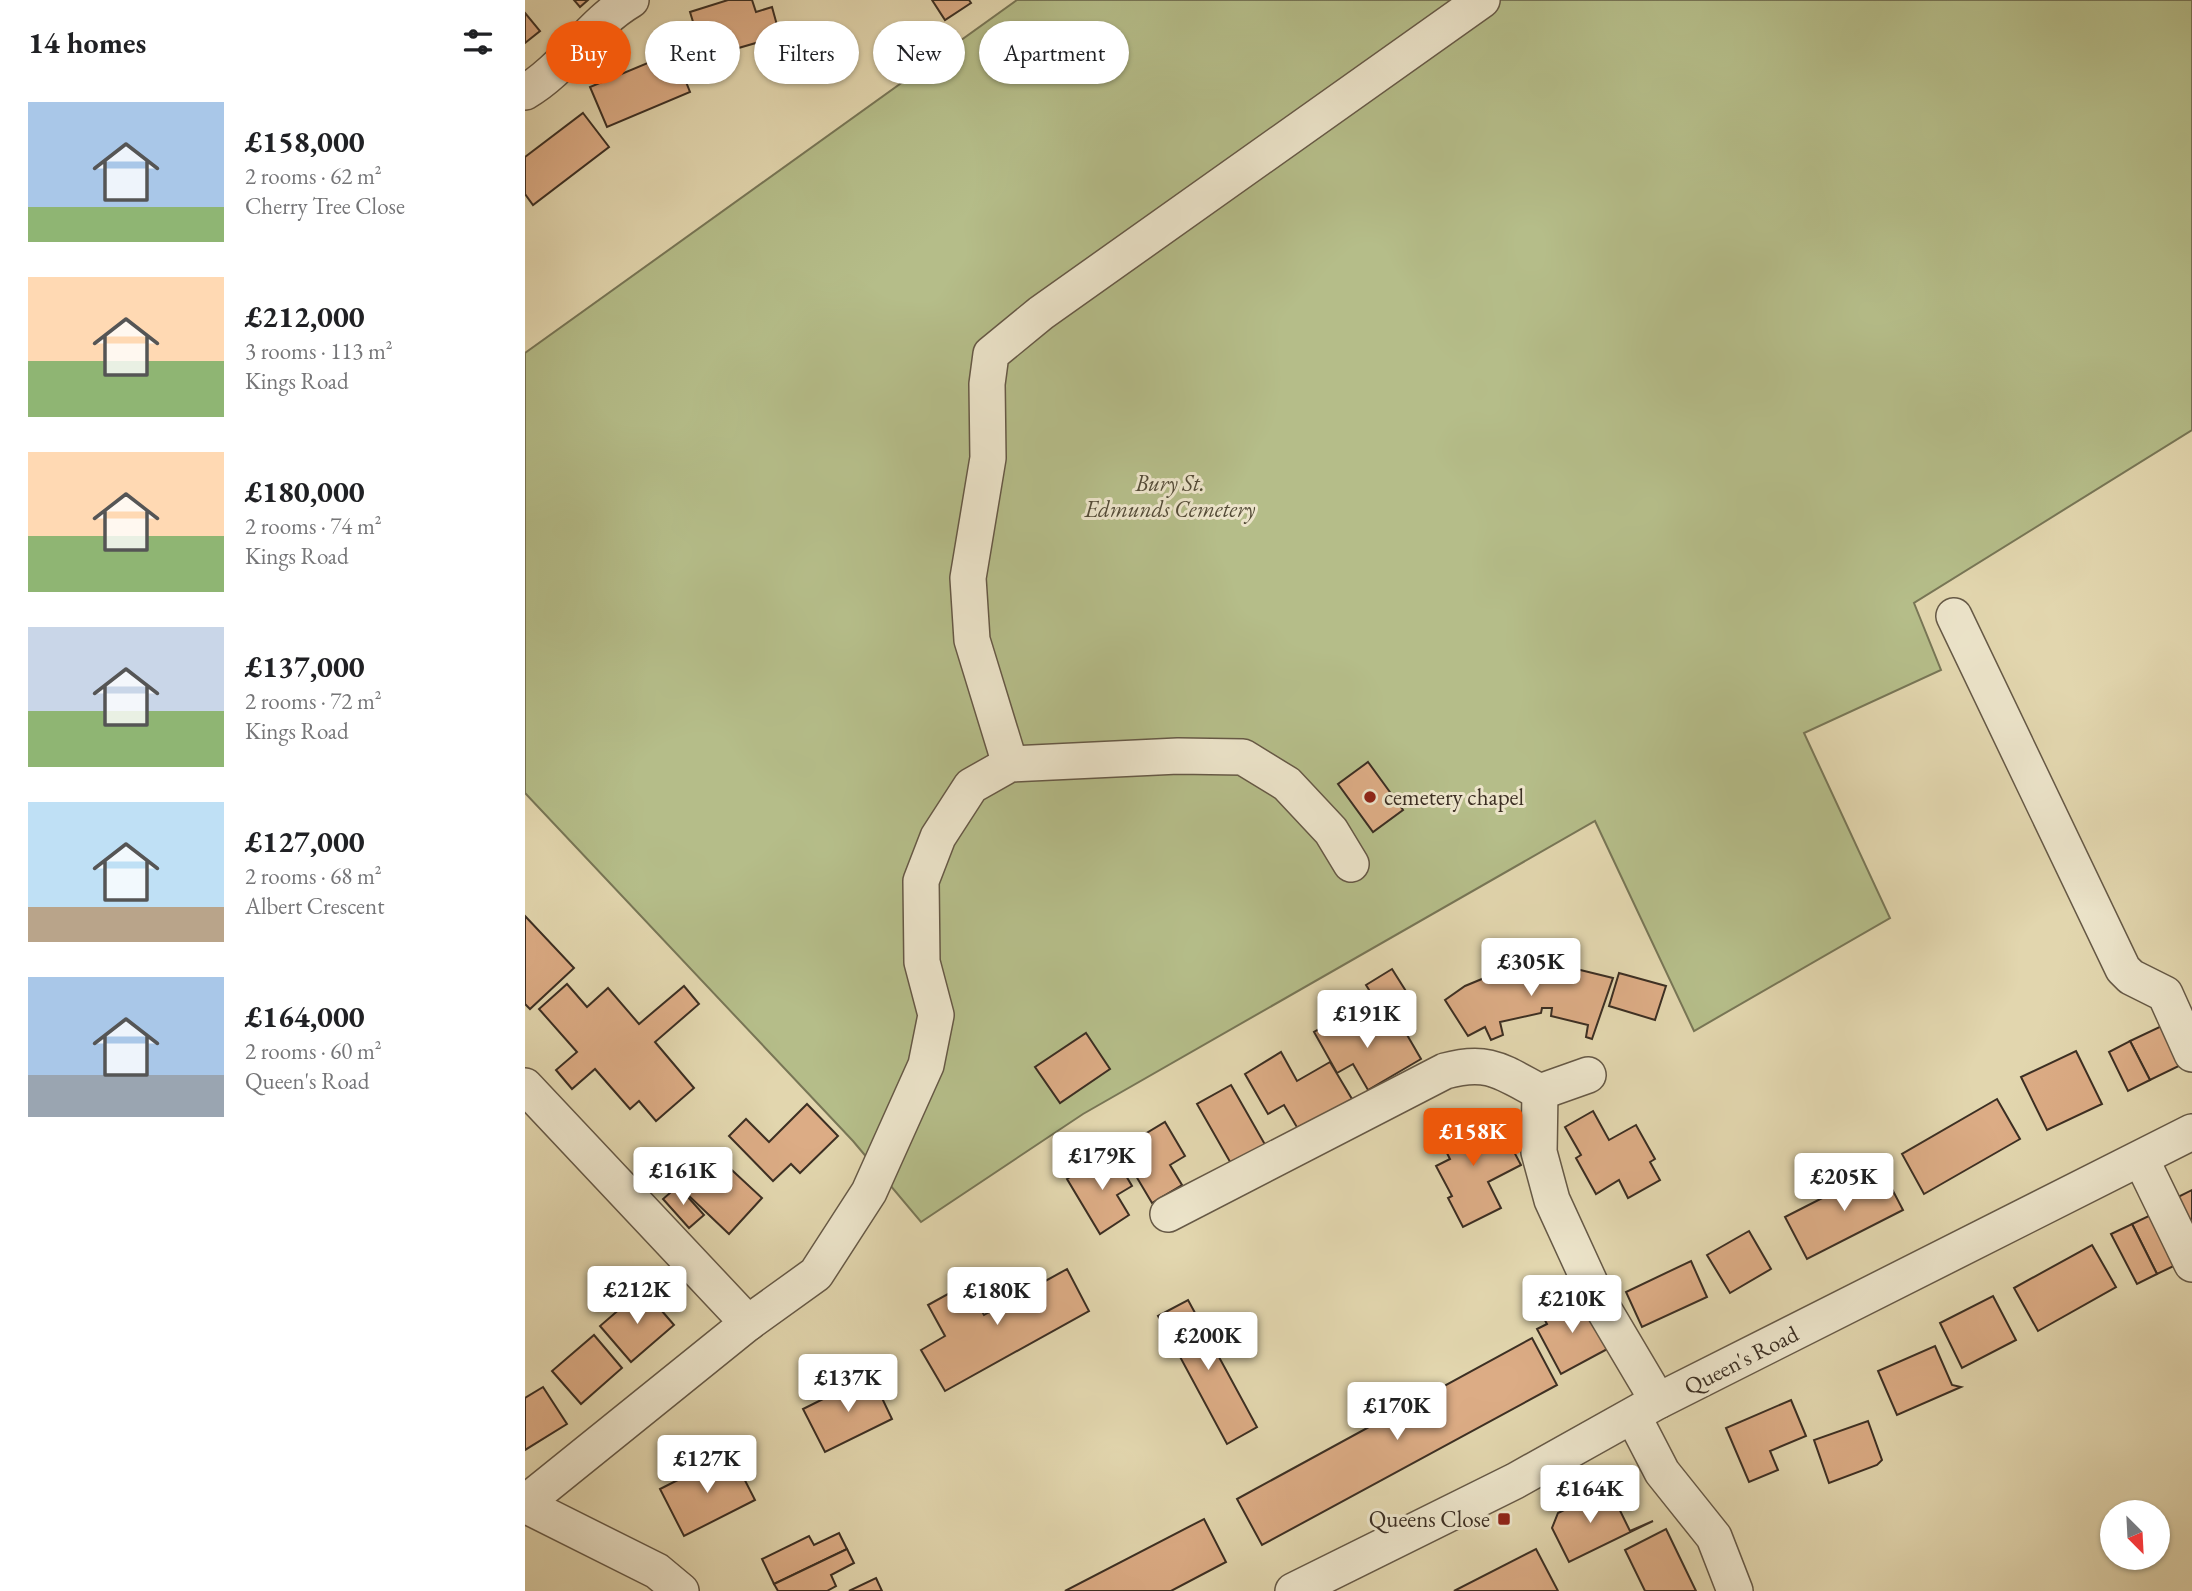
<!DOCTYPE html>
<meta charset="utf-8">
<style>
body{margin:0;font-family:"EB Garamond",serif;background:#f6f6f6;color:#202124;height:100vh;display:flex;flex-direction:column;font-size:26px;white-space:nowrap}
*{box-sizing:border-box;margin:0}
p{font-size:23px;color:#757577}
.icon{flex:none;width:38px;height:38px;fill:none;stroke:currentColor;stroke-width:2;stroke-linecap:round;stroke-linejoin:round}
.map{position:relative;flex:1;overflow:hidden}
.details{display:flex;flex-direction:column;background:#fff;width:525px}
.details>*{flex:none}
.guide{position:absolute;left:21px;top:21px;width:665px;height:63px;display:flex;gap:14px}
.needle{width:46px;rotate:156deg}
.buttons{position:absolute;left:1575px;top:1500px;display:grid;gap:14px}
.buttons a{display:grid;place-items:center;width:70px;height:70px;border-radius:50%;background:#fff;box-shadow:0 2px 5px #0004;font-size:35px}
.price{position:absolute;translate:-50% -60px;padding:0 16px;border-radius:7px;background:#fff;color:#222;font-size:23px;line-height:46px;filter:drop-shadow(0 2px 4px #0008)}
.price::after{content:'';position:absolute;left:50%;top:42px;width:21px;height:16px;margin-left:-10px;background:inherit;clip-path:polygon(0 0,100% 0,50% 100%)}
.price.active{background:#ea580c;color:#fff}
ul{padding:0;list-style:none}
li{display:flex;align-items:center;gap:21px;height:175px;padding:0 28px}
li span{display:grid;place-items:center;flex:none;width:196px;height:140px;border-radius:0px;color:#555}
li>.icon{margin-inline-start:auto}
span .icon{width:84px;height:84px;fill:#fffc;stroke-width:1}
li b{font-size:30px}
h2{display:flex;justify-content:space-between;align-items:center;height:84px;padding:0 28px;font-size:30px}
.pill{padding:0 24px;border-radius:32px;background:#fff;box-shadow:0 2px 5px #0004;font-size:24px;line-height:63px}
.pill.active{background:#ea580c;color:#fff}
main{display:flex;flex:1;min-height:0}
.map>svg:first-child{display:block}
</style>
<main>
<section class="details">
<h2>14 homes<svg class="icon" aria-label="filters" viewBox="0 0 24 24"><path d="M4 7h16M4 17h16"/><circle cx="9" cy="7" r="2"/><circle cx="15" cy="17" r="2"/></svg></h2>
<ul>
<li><span style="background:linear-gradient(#a9c7e8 75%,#8fb573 0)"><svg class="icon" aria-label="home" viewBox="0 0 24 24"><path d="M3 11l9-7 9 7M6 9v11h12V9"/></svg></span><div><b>£158,000</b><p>2 rooms · 62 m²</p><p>Cherry Tree Close</p></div></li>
<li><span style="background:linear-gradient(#ffd9b3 60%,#8fb573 0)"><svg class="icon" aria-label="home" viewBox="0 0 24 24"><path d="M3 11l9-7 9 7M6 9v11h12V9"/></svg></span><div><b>£212,000</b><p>3 rooms · 113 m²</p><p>Kings Road</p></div></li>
<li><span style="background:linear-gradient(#ffd9b3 60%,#8fb573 0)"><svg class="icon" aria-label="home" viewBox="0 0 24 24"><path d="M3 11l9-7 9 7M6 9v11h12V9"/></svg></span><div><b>£180,000</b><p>2 rooms · 74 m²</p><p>Kings Road</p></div></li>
<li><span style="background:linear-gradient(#c9d6e8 60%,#8fb573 0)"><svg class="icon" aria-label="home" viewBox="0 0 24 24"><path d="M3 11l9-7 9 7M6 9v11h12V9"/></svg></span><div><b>£137,000</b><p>2 rooms · 72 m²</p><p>Kings Road</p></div></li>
<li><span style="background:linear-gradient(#bfe0f5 75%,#b9a48a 0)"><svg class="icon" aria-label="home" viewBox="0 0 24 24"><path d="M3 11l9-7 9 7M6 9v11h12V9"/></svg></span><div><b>£127,000</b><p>2 rooms · 68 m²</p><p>Albert Crescent</p></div></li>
<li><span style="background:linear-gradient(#a9c7e8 70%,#9aa5b1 0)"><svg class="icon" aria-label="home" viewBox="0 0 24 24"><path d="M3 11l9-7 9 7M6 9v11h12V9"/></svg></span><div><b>£164,000</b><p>2 rooms · 60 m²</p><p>Queen's Road</p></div></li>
</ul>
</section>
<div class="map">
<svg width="1667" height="1591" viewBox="0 0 1667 1591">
<rect width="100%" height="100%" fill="#e2d6ae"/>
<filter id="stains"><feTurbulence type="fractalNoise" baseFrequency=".00286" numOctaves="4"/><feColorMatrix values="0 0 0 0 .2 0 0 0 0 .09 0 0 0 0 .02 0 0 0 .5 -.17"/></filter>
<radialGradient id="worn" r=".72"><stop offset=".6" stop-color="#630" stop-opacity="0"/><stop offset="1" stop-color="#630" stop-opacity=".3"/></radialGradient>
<!-- green -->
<polygon fill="#b5bd89" stroke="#787656" stroke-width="2" points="492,0 1667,0 1667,430 1389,603 1416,670 1279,733 1365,918 1169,1031 1070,821 558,1114 396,1222 328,1141 0,793 0,353"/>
<!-- building -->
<g fill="#dcac85" stroke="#3c2f23" stroke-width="2">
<polygon points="49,0 63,0 55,7"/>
<polygon points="203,0 227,0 231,12 247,7 255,36 179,58 165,12"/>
<polygon points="407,0 444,0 446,3 420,20"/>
<polygon points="0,13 15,31 0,43"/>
<polygon points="149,52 165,92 82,127 65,87"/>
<polygon points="58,113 84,147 8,205 0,194 0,157"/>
<polygon points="843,762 878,810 848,832 813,784"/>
<polygon points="0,916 49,968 5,1009 0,1004"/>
<polygon points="1006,964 1039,966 1088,978 1067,1039 1061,1037 1063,1025 1026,1016 1027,1008 1017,1008 1016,1013 975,1022 978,1035 966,1040 960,1027 943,1036 920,1000 940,986 981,969"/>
<polygon points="867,969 889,1004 863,1020 841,985"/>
<polygon points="1094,973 1141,986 1130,1020 1084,1006"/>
<polygon points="42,984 62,1007 83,988 114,1024 159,986 174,1004 130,1042 169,1088 131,1121 114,1101 105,1109 70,1069 47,1089 31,1070 52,1052 14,1009"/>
<polygon points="824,1012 840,1040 874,1021 896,1059 843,1090 828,1064 812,1073 789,1032"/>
<polygon points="1643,1023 1662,1062 1625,1080 1605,1041"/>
<polygon points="561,1033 585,1069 535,1103 510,1067"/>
<polygon points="1605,1041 1625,1080 1603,1091 1584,1052"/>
<polygon points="1551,1051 1577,1104 1522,1130 1496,1077"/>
<polygon points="756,1052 772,1081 805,1062 827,1099 773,1129 759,1105 743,1114 720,1074"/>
<polygon points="706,1085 742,1148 708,1167 672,1104"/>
<polygon points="1472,1099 1495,1139 1399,1194 1377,1154"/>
<polygon points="282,1104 313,1136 275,1173 266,1164 248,1181 204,1136 221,1119 244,1142"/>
<polygon points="1068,1111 1084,1140 1111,1125 1130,1159 1125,1162 1135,1180 1103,1198 1094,1180 1071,1194 1051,1158 1056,1155 1040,1127"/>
<polygon points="938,1113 954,1144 978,1131 996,1165 963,1182 976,1208 938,1227 923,1198 927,1196 911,1166 925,1159 909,1128"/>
<polygon points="640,1122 660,1156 645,1165 657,1185 627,1203 595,1149"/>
<polygon points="587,1152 607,1186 592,1195 604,1215 575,1234 542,1179"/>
<polygon points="196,1160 237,1198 204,1234 163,1195"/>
<polygon points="1356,1168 1378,1210 1282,1259 1260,1217"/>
<polygon points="153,1186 179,1215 164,1228 138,1199"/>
<polygon points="1667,1190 1667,1230 1651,1198"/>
<polygon points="1630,1213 1655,1263 1632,1274 1607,1224"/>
<polygon points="1607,1224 1632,1274 1612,1284 1586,1234"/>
<polygon points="1224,1231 1246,1269 1205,1293 1182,1255"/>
<polygon points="1567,1245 1591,1287 1513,1331 1489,1288"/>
<polygon points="1166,1261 1182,1297 1117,1327 1101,1292"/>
<polygon points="542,1269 564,1311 420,1391 396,1350 420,1336 403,1305 441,1284 459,1315"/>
<polygon points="118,1289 149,1325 106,1362 75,1326"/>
<polygon points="1468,1296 1491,1340 1437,1368 1415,1323"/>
<polygon points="1047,1297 1053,1308 1063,1303 1086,1347 1036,1374 1012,1329 1022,1324 1016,1313"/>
<polygon points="663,1300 732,1427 702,1444 633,1316"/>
<polygon points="69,1335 97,1368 56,1404 27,1371"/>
<polygon points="1007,1338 1032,1385 737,1545 712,1499"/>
<polygon points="1410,1346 1427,1385 1436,1387 1372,1415 1353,1371"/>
<polygon points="346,1375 367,1419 300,1452 278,1409"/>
<polygon points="18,1387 42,1424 0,1450 0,1398"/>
<polygon points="1266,1400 1281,1436 1245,1451 1253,1470 1224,1482 1201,1428"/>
<polygon points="1343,1421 1357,1460 1352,1465 1304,1483 1289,1440"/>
<polygon points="206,1453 230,1500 159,1536 135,1489"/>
<polygon points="1084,1488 1105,1531 1128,1521 1044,1562 1027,1528 1033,1513"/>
<polygon points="679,1519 701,1562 646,1591 540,1591"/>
<polygon points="1141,1529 1171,1591 1120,1591 1100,1550"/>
<polygon points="314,1533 322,1549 249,1584 237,1559 284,1536 289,1545"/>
<polygon points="322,1549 329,1563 306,1575 311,1586 302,1591 253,1591 249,1584"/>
<polygon points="1011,1549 1033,1591 929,1591"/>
<polygon points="351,1578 357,1591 324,1591"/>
</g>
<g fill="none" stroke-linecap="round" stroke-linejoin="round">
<!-- minor casing -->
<g stroke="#665946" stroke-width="38">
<g id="minor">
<path d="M0 92C40 69 65 24 106 0"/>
<polyline points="1429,616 1598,969 1606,977 1640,994 1667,1054"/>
<polyline points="485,764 447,640 443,578 463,458 462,384 466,354 516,313 957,0"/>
<polyline points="0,1086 223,1323 0,1503"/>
<polyline points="1015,1092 1014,1152 1027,1200 1072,1298 1133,1401"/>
<polyline points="1616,1159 1667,1264"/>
<path d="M643 1214 920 1071C964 1059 977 1072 1015 1092L1063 1075"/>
<polyline points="223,1323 291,1274 344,1192 401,1065 411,1015 397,962 396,881 413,837 446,786 485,764 653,756 718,757 762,784 806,831 826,864"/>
<polyline points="1108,1416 1137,1472 1189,1537 1210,1591"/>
<polyline points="0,1505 132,1571 156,1591"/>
<polyline points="768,1591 990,1481 1133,1401 1667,1132"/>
</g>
</g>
<!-- minor -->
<use href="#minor" stroke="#ece4ca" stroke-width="35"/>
</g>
<!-- markers -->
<g fill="#8f2418" stroke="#ece4ca" stroke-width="2.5">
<circle cx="845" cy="797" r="7"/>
<rect x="972" y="1512" width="14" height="14" rx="3.5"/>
</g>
<g text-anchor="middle" stroke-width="6" stroke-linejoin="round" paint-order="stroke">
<!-- park labels -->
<g font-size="23" font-style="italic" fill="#544b37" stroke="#ece4ca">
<text x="645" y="491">Bury St.<tspan x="645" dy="26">Edmunds Cemetery</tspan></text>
</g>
<!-- poi labels -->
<g font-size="23" fill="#3c2f23" stroke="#ece4ca" text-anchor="start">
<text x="859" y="805">cemetery chapel</text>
<text x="965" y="1527" text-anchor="end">Queens Close</text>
</g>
<!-- street labels -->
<g font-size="23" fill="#3c2f23" stroke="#ece4ca">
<text transform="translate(1216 1360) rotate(-27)" y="8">Queen's Road</text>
</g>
</g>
<rect width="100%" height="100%" filter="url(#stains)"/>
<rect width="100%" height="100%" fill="url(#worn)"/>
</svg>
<div class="buttons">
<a><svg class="needle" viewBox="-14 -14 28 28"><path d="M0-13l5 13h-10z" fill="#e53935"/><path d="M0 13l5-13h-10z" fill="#757577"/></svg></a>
</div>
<b class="price" style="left:1006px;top:998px">£305K</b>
<b class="price" style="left:842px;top:1050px">£191K</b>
<b class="price active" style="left:948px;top:1168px">£158K</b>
<b class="price" style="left:577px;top:1192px">£179K</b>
<b class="price" style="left:158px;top:1207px">£161K</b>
<b class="price" style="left:1319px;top:1213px">£205K</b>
<b class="price" style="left:112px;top:1326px">£212K</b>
<b class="price" style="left:472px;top:1327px">£180K</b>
<b class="price" style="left:1047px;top:1335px">£210K</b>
<b class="price" style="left:683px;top:1372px">£200K</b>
<b class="price" style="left:323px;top:1414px">£137K</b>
<b class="price" style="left:872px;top:1442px">£170K</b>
<b class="price" style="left:182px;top:1495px">£127K</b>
<b class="price" style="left:1065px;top:1525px">£164K</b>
<div class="guide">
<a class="pill active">Buy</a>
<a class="pill">Rent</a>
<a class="pill">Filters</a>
<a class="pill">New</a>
<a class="pill">Apartment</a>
</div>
</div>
</main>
